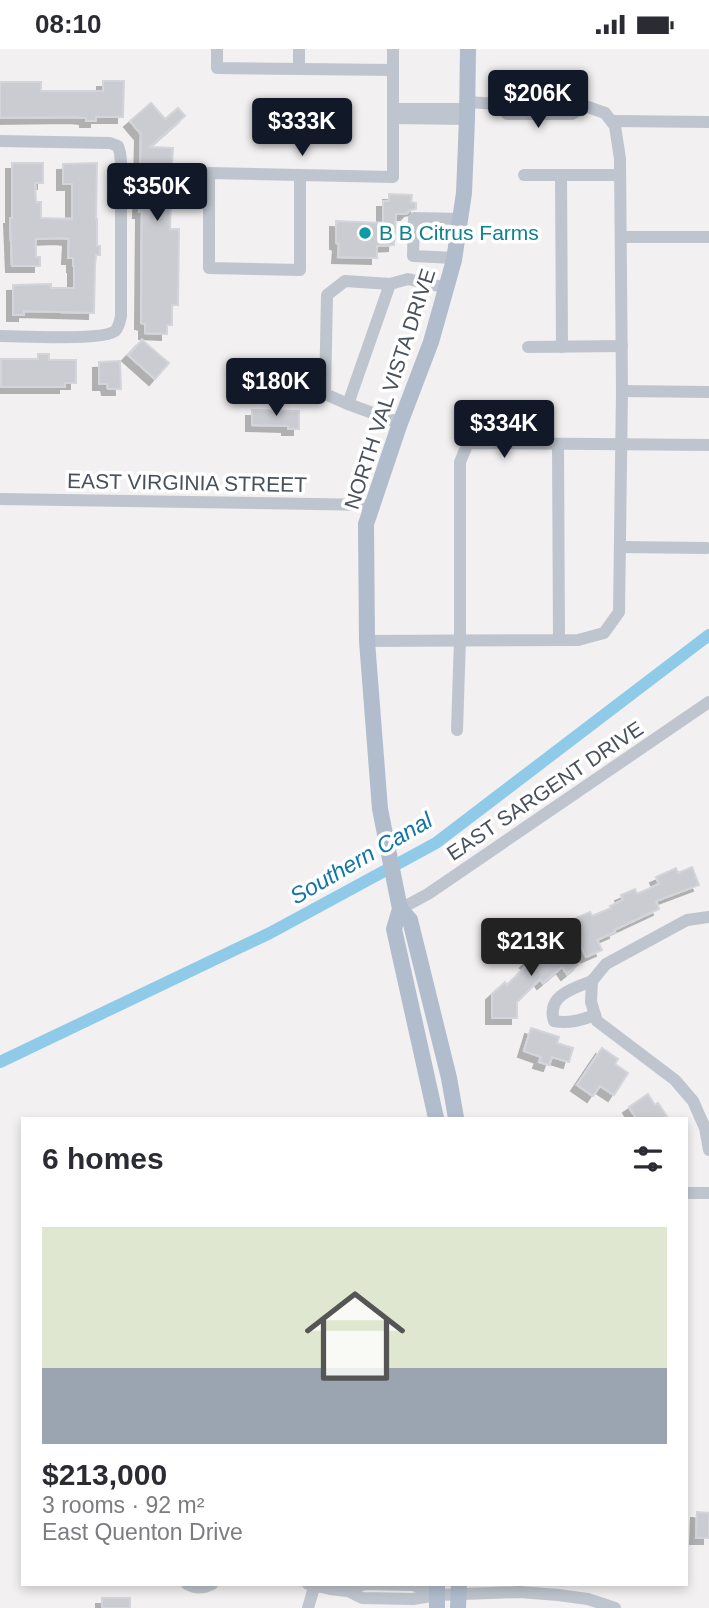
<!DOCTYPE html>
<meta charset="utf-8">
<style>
body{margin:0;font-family:Arial,sans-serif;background:#f2f2f3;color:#2b2b33;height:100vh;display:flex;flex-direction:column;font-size:26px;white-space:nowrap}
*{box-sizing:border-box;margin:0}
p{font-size:23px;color:#7c7c81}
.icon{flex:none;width:38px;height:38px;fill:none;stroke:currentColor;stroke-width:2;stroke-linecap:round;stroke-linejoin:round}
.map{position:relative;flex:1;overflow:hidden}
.drawer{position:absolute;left:21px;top:1068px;width:667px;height:469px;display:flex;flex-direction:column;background:#fff;border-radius:0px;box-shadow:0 4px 10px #0003}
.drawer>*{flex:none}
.price{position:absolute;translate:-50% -60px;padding:0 16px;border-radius:7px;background:#111827;color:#fff;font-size:23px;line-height:46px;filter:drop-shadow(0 2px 4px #0008)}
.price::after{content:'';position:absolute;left:50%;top:42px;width:21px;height:16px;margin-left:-10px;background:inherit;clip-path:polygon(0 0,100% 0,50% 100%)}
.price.active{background:#222;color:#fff}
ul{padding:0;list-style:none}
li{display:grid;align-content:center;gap:14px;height:371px;padding:0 21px}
li span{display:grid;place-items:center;height:217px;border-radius:0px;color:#555}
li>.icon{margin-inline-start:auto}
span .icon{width:126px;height:126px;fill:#fffc;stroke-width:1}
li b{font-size:30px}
h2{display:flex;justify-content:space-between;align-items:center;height:84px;padding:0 21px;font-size:30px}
.status{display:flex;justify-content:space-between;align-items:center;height:49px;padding:0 35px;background:#fff;direction:ltr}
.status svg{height:19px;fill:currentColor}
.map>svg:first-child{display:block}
</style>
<div class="status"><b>08:10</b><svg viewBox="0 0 49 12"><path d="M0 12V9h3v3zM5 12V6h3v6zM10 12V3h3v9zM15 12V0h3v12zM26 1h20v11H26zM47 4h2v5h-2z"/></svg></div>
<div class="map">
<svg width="709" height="1559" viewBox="0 0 709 1559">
<defs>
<filter id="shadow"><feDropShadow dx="-6" dy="6" stdDeviation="0" flood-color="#0004"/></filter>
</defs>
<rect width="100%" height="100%" fill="#f2f0f0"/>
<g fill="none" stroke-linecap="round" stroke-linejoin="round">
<!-- canal -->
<polyline stroke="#8fcbe9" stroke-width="12" points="0,1013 270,884 436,794 709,586"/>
</g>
<!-- building -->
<g fill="#caccd2" stroke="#d4d5db" stroke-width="2" filter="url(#shadow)">
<polygon points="103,32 124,32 123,68 96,68 96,72 86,72 86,69 75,68 0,69 0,33 41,33 41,42 103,42"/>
<polygon points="151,54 165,70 178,59 185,67 150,98 173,99 172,118 170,118 169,153 171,153 170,180 179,180 178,256 172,256 172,276 167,276 167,285 145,284 145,275 141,274 142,163 139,163 141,85 130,72"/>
<polygon points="12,114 43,114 43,134 35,134 36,153 41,153 41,169 72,170 72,135 63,135 63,115 97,114 96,170 97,170 97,197 100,197 100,206 96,206 95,217 94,264 24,262 24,266 13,266 13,236 51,235 51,239 74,239 74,217 73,217 73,209 68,209 69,190 61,189 36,190 36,208 40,208 40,217 12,217 10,169 12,169"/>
<polygon points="389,145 412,146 411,153 416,154 416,160 410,161 406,165 396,165 394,196 377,197 377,209 338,208 339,195 336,194 336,172 383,174 383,152 389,152"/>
<polygon points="142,291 169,314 155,330 128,306"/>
<polygon points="38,305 49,305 49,311 76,311 76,334 65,334 65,338 1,338 1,310 38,310"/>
<polygon points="120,312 121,340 108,340 107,335 99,335 99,313"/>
<polygon points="252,361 299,362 299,380 288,380 288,377 252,376"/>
<polygon points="692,818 699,836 656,852 659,860 614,881 615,883 597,891 602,901 586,908 572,878 579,875 576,869 590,863 592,867 611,859 610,857 623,851 621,846 635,840 637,845 659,835 656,828 676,819 678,824"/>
<polygon points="556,888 579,915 567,925 562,918 543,934 540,930 517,953 517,969 492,969 492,945 505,933 507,936 528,915 526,913"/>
<polygon points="531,979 559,988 557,994 573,999 569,1013 552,1008 549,1016 539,1013 541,1008 524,1002"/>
<polygon points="602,999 618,1010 615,1015 628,1024 614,1046 600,1037 593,1047 577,1036"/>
<polygon points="648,1045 655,1056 658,1054 668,1069 636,1069 629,1058"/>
<polygon points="697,1463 709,1464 709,1489 696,1489"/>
<rect x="102" y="1549" width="28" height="10"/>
</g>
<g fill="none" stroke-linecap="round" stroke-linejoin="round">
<!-- minor -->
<g stroke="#bfc5ce" stroke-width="12">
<polyline points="217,0 217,19 393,21"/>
<polyline points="299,0 299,19"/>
<polyline points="467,53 498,55 507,65 572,65 585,57"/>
<polyline points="393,60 467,60"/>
<polyline points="393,69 467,70"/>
<polyline points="612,72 709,73"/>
<path d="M0 92 110 94 118 97 120 104 121 113V267C120 272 119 278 115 282 103 292 20 287 0 287"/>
<polyline points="300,126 300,221 209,219 209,124 393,128 393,0"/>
<polyline points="524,126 620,126"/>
<polyline points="561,126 562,298"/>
<polyline points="622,188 709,188"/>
<polyline points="455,209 413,207 414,169 461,170"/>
<polyline points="528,298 622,297"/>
<polyline points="622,342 709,343"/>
<polyline points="348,355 325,345 327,246 345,232 390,235"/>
<polyline points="400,374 348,355 390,235 408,230 447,239"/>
<polyline points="558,395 559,591"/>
<polyline points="0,450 374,456"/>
<polyline points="620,498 706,499"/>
<polyline points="367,592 578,591 604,584 619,563 622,342 620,110 615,77 605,64 585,57 573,47 506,46 498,55"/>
<polyline points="457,681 460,590 460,413 468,394 709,396"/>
<polyline points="400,860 428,845 709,653"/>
<polyline points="709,868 687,871 606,915 592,932 591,953 597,972 675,1031 693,1052 705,1079 709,1101"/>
<path d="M592 932C573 939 546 947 554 972 569 975 581 971 595 966"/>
<polyline points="686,1144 709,1144"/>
<path d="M187 1535C196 1540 203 1540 212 1535"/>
<polyline points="308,1535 330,1540 348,1542 362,1549 413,1550 437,1546 520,1543 558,1546 588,1550 615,1559"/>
<polyline points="348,1542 364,1535 413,1536 437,1546"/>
<polyline points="308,1559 315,1535"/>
</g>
<!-- major -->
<g stroke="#b1bccd" stroke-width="16">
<polyline points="400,860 410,871 449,1029 456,1069"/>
<polyline points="436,1069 394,880 400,860 380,760 367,592 366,475 399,377 431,293 454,211 464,144 467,70 468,0"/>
<polyline points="437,1559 437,1535"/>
<polyline points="458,1559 459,1535"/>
</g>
</g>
<!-- markers -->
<circle fill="#0f9aa8" stroke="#fff" stroke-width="2.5" cx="365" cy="184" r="7"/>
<g text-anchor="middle" stroke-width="7" stroke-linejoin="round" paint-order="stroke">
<!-- culture labels -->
<g font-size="21" fill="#0d838f" stroke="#fff" text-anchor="start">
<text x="379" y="191">B B Citrus Farms</text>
</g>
<!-- street labels -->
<g font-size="21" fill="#49515d" stroke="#fff">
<text transform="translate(390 340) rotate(-72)" y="7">NORTH VAL VISTA DRIVE</text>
<text transform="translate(187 434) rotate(1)" y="7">EAST VIRGINIA STREET</text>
<text transform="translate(545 742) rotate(-34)" y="7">EAST SARGENT DRIVE</text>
</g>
<!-- water labels -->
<g font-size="23" font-style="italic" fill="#1275a6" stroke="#fff">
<text transform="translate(361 809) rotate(-30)" y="8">Southern Canal</text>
</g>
</g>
</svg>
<b class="price" style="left:538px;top:81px">$206K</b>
<b class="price" style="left:302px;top:109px">$333K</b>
<b class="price" style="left:157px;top:174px">$350K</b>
<b class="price" style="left:276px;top:369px">$180K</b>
<b class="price" style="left:504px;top:411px">$334K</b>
<b class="price active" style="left:531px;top:929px">$213K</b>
<section class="drawer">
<h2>6 homes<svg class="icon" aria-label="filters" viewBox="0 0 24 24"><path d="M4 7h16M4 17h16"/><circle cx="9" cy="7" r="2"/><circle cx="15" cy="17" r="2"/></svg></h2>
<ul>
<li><span style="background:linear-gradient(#dfe7d0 65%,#9aa5b1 0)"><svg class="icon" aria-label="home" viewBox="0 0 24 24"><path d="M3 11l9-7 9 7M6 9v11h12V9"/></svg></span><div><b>$213,000</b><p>3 rooms · 92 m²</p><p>East Quenton Drive</p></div></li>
</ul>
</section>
</div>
